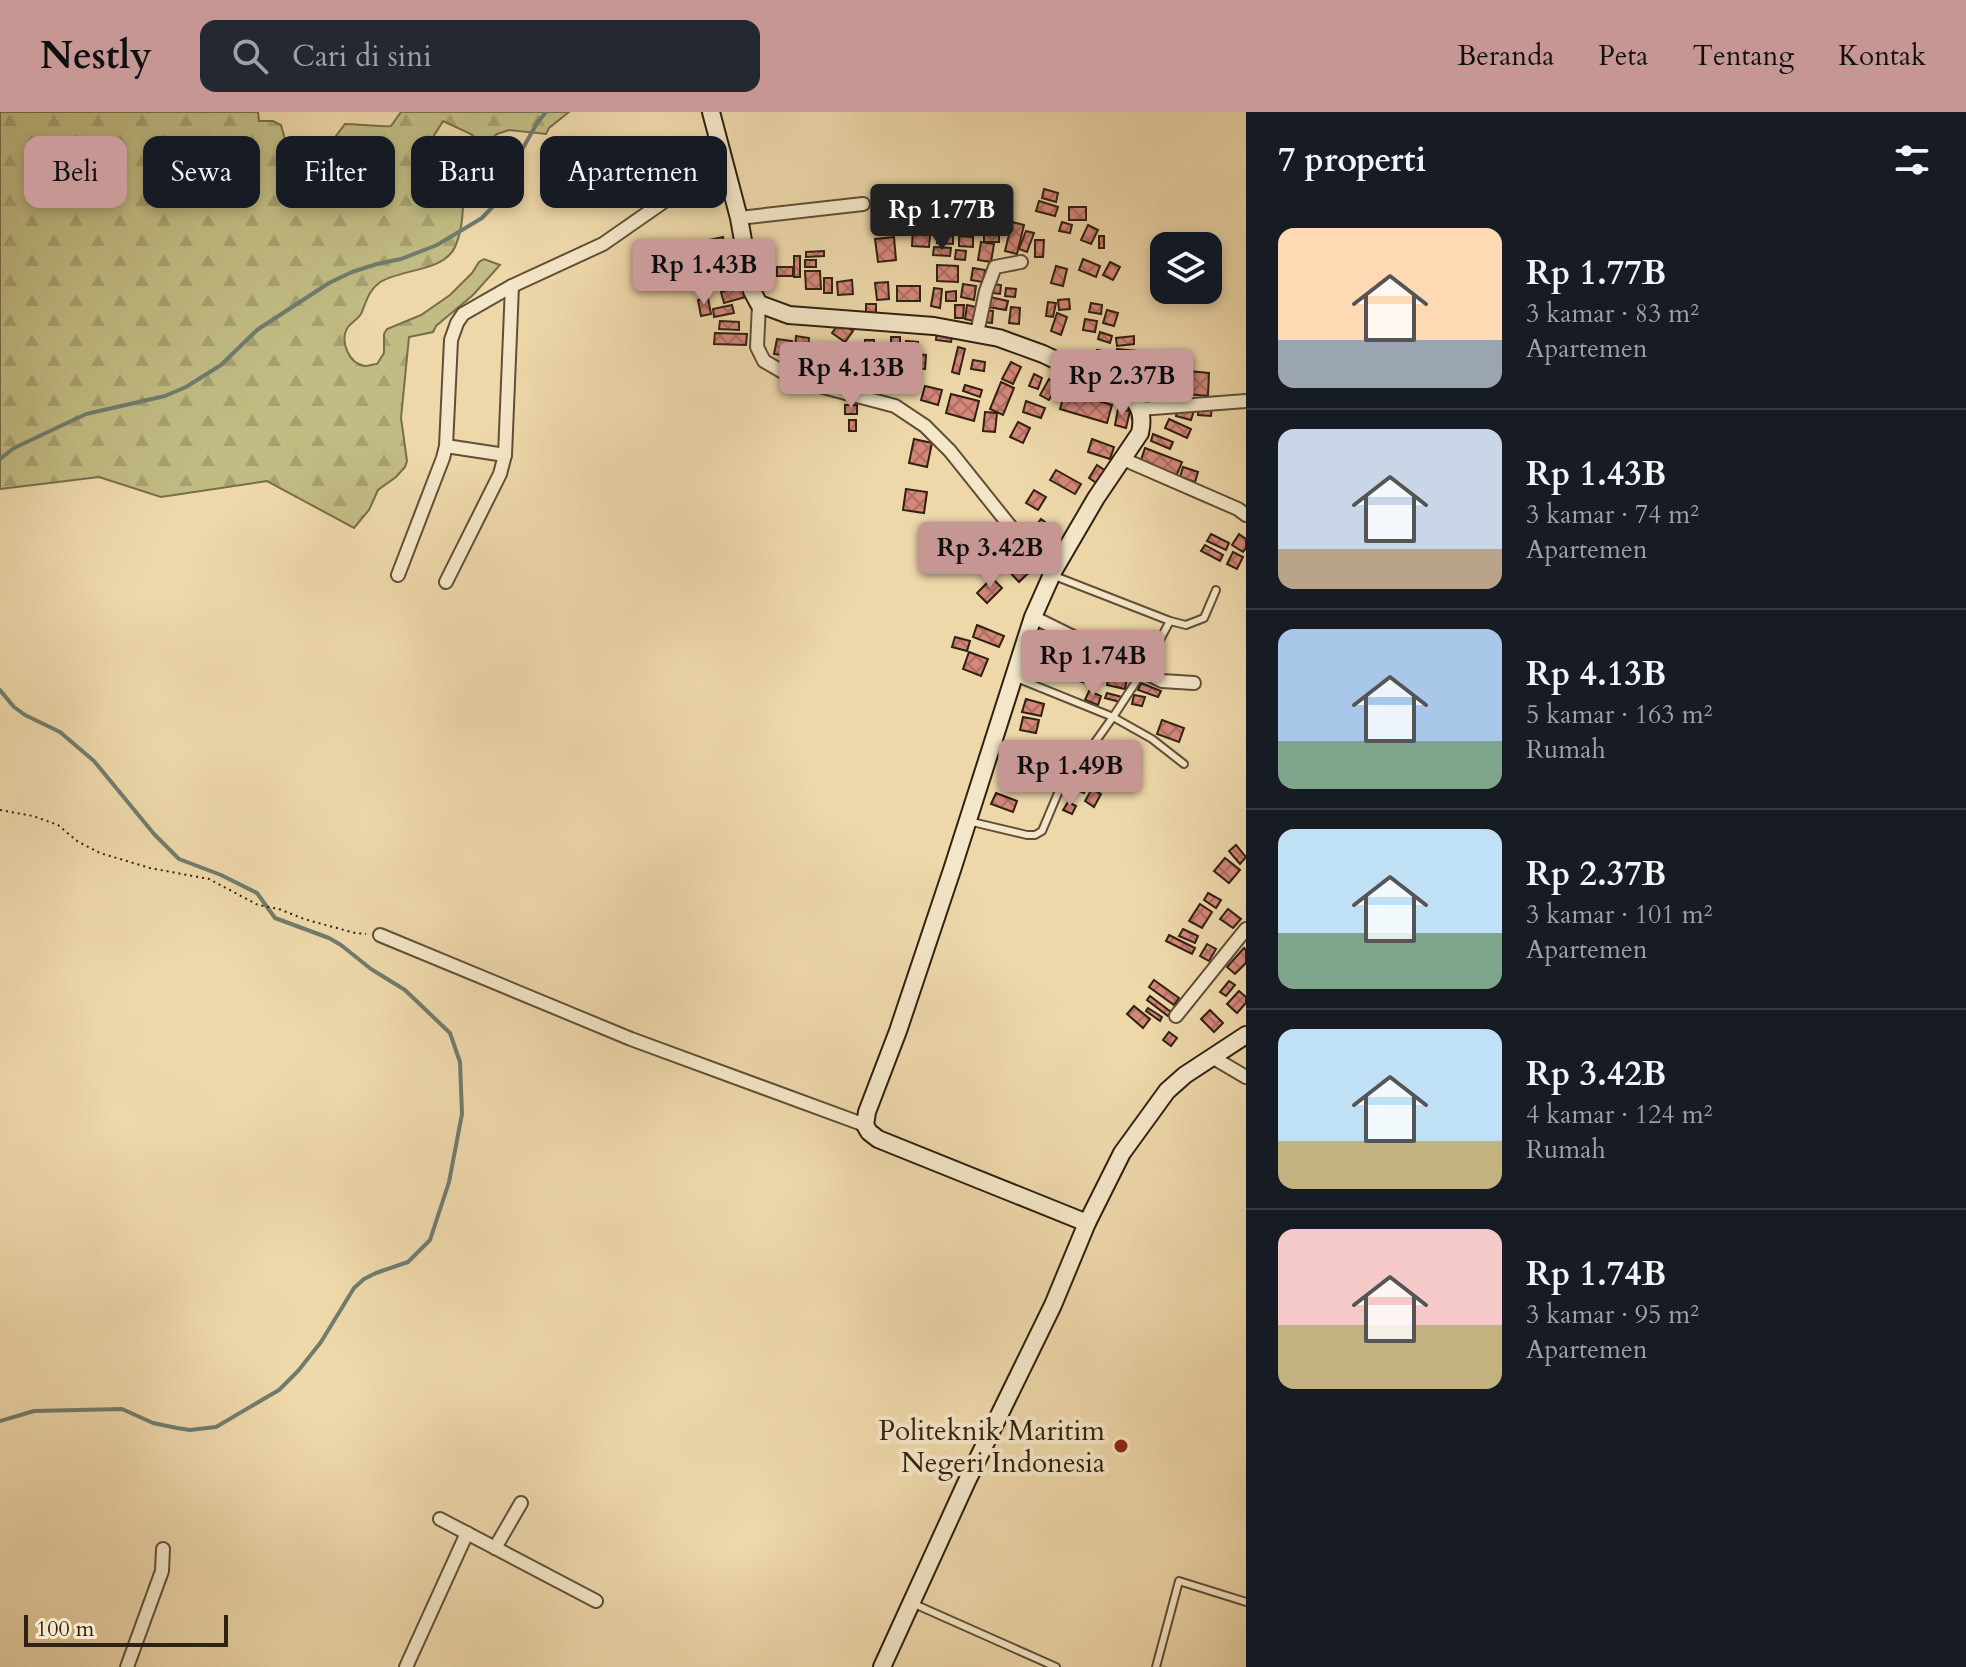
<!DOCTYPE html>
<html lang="id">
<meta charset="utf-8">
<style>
body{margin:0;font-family:Cardo,serif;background:#242831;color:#f1f3f6;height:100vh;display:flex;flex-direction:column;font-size:30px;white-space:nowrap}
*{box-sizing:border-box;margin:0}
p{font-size:26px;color:#9ea1a6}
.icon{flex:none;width:44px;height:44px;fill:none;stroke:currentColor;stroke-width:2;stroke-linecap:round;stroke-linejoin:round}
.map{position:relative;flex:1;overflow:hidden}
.details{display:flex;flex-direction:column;background:#171b24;width:720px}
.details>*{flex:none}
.guide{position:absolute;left:24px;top:24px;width:760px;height:72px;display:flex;gap:16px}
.buttons{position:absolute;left:1150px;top:120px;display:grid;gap:16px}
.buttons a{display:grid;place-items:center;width:72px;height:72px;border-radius:16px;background:#171b24;box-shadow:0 4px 12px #0003;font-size:40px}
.scale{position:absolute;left:24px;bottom:20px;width:204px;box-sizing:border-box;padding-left:8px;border:4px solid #302110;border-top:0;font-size:22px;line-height:28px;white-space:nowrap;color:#302110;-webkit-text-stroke:6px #f4e6c8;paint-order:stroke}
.price{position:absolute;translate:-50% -68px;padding:0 18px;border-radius:8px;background:#c59692;color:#111;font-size:26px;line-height:52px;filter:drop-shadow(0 2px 4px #0008)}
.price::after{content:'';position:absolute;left:50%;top:48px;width:24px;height:18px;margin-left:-12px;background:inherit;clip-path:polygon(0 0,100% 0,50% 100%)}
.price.on{background:#222;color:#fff}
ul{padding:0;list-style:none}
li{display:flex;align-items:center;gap:24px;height:200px;padding:0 32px}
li+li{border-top:2px solid #363941}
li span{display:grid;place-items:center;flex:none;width:224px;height:160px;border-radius:16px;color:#555}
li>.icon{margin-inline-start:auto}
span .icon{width:96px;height:96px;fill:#fffc;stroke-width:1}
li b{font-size:34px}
h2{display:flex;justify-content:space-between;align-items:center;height:96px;padding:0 32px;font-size:34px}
.chip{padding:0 28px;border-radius:16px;background:#171b24;box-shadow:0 4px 12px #0003;font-size:28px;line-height:72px}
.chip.on{background:#c59692;color:#111}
header{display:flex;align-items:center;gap:48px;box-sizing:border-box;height:112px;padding:0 40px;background:#c59692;color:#111}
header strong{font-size:38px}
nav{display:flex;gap:44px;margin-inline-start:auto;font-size:28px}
.search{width:560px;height:72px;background:#242831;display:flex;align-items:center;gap:20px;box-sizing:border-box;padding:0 28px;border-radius:16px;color:#9ea1a6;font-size:30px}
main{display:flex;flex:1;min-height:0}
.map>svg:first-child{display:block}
</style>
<header>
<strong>Nestly</strong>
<div class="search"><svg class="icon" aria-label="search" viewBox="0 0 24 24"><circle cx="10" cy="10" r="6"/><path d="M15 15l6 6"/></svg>Cari di sini</div>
<nav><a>Beranda</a><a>Peta</a><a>Tentang</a><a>Kontak</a></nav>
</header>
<main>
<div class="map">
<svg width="1246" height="1555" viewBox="0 0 1246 1555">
<defs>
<pattern id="forest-firs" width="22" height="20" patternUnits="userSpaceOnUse" patternTransform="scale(2)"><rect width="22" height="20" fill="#c1bc83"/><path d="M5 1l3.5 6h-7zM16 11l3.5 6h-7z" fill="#a6a170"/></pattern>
<pattern id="building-cross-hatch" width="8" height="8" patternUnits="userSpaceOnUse" patternTransform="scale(2)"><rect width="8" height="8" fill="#d5877a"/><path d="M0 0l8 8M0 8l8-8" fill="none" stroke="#ad6e63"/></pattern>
</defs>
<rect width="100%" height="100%" fill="#eed8aa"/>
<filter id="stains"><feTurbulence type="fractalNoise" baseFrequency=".0025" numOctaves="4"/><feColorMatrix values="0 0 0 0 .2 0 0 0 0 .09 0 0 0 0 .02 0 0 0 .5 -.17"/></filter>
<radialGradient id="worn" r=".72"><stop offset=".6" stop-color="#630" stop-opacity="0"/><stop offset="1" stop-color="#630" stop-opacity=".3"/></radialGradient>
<!-- forest -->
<path fill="url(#forest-firs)" stroke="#786e4a" stroke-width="2" d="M0 0H258L259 9H273L281 13 295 63 307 68 317 61 328 48 333 28 345 12C361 12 375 15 391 14L401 0H569L549 16 546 22 509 18 497 22 487 30H480L471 22 443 9C440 15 432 24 431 31 431 39 450 51 455 58 467 76 464 115 455 135 444 160 398 157 379 171 368 179 366 191 361 202 357 208 352 210 348 215 339 229 349 252 365 254 369 254 373 252 377 252L384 241V222L387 217 421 203 450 183 472 161 479 150 484 147 500 153 473 183 436 214 433 220 409 225 401 306 407 349 405 355 396 365 378 378 369 398 354 416 267 369 161 385 99 365 0 377Z"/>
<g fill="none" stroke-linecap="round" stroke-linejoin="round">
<!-- stream -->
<g stroke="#707c6f" stroke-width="4">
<polyline points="0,347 14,336 86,302 165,284 186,275 221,253 257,218 329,171 352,160 377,152 401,147 437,133 482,106 500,87 518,45 537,11 546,0"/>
<polyline points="0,578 14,595 25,603 60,620 94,649 154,722 179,747 221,763 257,781 275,806 329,826 341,833 371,857 405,878 450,921 460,950 462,1002 449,1070 430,1128 408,1150 376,1161 364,1167 354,1176 321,1230 298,1259 279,1278 216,1315 190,1318 177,1316 153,1311 122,1297 34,1299 0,1309"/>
</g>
</g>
<!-- building -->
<g fill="url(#building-cross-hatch)" stroke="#302110" stroke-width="2">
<polygon points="1044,77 1058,81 1056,90 1042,86"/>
<polygon points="1039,89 1058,95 1055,104 1036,99"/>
<rect x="1069" y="95" width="17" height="13"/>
<polygon points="1012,110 1024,113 1017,142 1005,139"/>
<polygon points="1062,110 1072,113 1070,121 1059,119"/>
<rect x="957" y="112" width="15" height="7"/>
<polygon points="913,113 931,114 929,135 912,134"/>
<polygon points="1088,113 1098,118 1091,132 1081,128"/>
<polygon points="1026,119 1034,121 1027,140 1019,137"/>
<rect x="984" y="120" width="15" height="10"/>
<polygon points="937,123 953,124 953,132 937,131"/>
<polygon points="959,124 973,125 973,135 959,134"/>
<rect x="1099" y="124" width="5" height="12"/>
<polygon points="723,125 726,141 702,145 700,130"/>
<polygon points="894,125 896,148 878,150 875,127"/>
<polygon points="1035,128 1044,128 1043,145 1035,145"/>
<polygon points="981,130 994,132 991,150 978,148"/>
<polygon points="934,135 951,136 950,144 933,143"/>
<polygon points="956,138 966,139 965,148 955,147"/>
<polygon points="824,139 824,144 806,145 806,140"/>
<rect x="794" y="144" width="6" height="21"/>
<polygon points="1083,147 1100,154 1096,165 1079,158"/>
<rect x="805" y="148" width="11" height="7"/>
<polygon points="1110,150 1120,155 1113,168 1103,163"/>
<polygon points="937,153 958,154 958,170 937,169"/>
<polygon points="1056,154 1067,157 1063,174 1051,171"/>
<rect x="777" y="155" width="16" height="9"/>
<polygon points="973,156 985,158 983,170 971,168"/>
<polygon points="805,159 820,159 821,177 806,177"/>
<polygon points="712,165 712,173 693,174 692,166"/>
<rect x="824" y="166" width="8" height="15"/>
<polygon points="852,168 853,182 838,183 837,170"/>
<polygon points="888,170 889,187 877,188 875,171"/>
<polygon points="963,172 976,174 974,188 961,185"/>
<polygon points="993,172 1001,173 1000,182 992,181"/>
<polygon points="747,173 749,184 724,191 721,180"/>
<rect x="897" y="174" width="23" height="15"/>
<polygon points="934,176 942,177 940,196 931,194"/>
<polygon points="1006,176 1016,177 1015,185 1005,184"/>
<polygon points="956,179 956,189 946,189 946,180"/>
<polygon points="990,185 1008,189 1006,198 988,195"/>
<polygon points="708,186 711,202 701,204 698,188"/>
<polygon points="1069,187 1070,197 1059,198 1058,188"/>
<polygon points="1048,190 1056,191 1053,205 1046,204"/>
<polygon points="1091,191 1102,193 1101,202 1089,200"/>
<rect x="866" y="192" width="10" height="9"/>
<polygon points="732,193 734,201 714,205 713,197"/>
<polygon points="955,193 964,193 963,206 955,206"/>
<polygon points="967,193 976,195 974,209 965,207"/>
<polygon points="1011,195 1020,196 1019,212 1009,211"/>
<polygon points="984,198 993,199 992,211 983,210"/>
<polygon points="1107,198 1118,201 1114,214 1103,211"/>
<polygon points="1057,201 1067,205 1061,223 1051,219"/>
<polygon points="1085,207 1097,209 1095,220 1083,218"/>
<polygon points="720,209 739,210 739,218 719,217"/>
<polygon points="840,210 853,219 845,230 832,221"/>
<polygon points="937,219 953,221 951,230 936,228"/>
<polygon points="1100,220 1112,224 1110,231 1098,227"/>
<polygon points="715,221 747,222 746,233 714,232"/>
<polygon points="796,224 809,226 808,237 795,236"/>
<polygon points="1134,224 1134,232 1117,234 1116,226"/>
<rect x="891" y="225" width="9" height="17"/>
<polygon points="777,227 792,229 789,244 774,242"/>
<rect x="865" y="228" width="9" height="18"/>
<polygon points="906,229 918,230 917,239 906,238"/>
<rect x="811" y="232" width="11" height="24"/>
<polygon points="857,234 858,256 844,257 843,235"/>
<polygon points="958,235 965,237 959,262 952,260"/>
<polygon points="826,237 838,237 838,255 827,255"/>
<polygon points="1117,237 1137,239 1136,246 1116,244"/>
<polygon points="1097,238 1109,240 1106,254 1095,252"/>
<polygon points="795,242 805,242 805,250 794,250"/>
<polygon points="915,242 926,243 925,257 914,256"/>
<polygon points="897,248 897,260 890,260 890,249"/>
<polygon points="973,248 985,250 984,259 971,257"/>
<polygon points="1011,250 1021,255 1013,272 1002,267"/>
<polygon points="1188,259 1209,261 1208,284 1186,282"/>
<polygon points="1034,262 1042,266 1038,277 1029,274"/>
<polygon points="1049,267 1058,272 1049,288 1040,283"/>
<rect x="903" y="269" width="9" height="11"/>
<polygon points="1001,270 1014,276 1003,303 990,297"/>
<polygon points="965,273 982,278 980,285 963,279"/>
<polygon points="925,274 942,278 938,293 921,288"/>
<polygon points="1065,279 1112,293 1107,311 1060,297"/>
<polygon points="951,282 979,289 974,309 946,301"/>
<polygon points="1026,289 1045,296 1041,306 1023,300"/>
<polygon points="1199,292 1212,293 1211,304 1198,303"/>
<rect x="845" y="293" width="12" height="9"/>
<polygon points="1179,294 1194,298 1191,308 1176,304"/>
<polygon points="1118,297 1130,299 1126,316 1115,313"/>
<polygon points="985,300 997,301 995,320 983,319"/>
<polygon points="1169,307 1191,317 1187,326 1165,316"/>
<rect x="849" y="308" width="7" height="11"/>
<polygon points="1018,310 1030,316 1023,331 1010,325"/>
<polygon points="1153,322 1173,330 1170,337 1151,329"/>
<polygon points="914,327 932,331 927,355 909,351"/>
<polygon points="1092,327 1114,335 1110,347 1088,340"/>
<polygon points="1145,336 1182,350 1176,365 1140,351"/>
<polygon points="1097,353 1109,361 1101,374 1089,366"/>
<polygon points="1183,355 1198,360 1195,370 1180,365"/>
<polygon points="1056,358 1081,372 1075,382 1050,368"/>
<polygon points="906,377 927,380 924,401 903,398"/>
<polygon points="1034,378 1046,385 1038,398 1026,391"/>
<polygon points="1041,407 1054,417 1046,428 1033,418"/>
<polygon points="1005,420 1019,432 998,457 984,445"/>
<polygon points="1211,422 1229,431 1226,438 1207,429"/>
<polygon points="1239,422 1246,427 1246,436 1243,440 1232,433"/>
<polygon points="1205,433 1223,443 1220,449 1201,439"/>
<polygon points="1024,438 1037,453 1019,470 1006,456"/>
<polygon points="1233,440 1243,445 1237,457 1227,452"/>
<polygon points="992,466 1002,476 987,491 977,481"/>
<polygon points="977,513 1004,524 999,535 973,525"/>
<polygon points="955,525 970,529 967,539 952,535"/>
<polygon points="1079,538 1089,544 1082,557 1072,551"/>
<polygon points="969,540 988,547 981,564 963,557"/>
<polygon points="1093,552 1107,557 1104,566 1090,561"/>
<polygon points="1082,563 1099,569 1097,575 1079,569"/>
<polygon points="1109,563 1127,567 1125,577 1107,573"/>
<polygon points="1141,571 1161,579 1158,585 1138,578"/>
<polygon points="1089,579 1101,584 1098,593 1085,588"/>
<polygon points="1107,581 1122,585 1120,590 1105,586"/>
<polygon points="1134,583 1145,585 1142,594 1132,592"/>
<polygon points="1026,587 1044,592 1041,604 1022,600"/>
<polygon points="1023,605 1039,608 1036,621 1020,618"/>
<polygon points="1162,608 1184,616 1179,630 1157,622"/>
<polygon points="1093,644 1112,654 1105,668 1085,658"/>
<polygon points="1026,645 1046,653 1043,661 1023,653"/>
<polygon points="1070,657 1091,665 1084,681 1064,673"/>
<polygon points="1024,658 1042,664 1039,671 1022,665"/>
<polygon points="1092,677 1101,682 1094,695 1085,689"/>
<polygon points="996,681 1017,689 1013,700 991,692"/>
<polygon points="1068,690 1076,694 1072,702 1063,698"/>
<polygon points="1236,733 1246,745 1240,752 1229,739"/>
<polygon points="1225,746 1240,758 1229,771 1214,759"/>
<polygon points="1208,781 1221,788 1216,796 1204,788"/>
<polygon points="1200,792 1212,800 1202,816 1189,809"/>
<polygon points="1228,797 1241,807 1233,816 1220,807"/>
<polygon points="1183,817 1198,824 1195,831 1179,824"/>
<polygon points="1169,823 1195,836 1192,842 1166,829"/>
<polygon points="1207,832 1216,837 1209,849 1200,844"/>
<polygon points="1244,836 1246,838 1246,851 1235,862 1227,855"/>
<polygon points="1154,868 1179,886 1174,893 1149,875"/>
<polygon points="1229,869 1235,873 1226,884 1220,880"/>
<polygon points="1239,879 1246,885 1246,891 1237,901 1227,892"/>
<polygon points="1150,884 1171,900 1168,904 1147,888"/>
<polygon points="1134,894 1150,907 1143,916 1127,902"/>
<polygon points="1148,896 1162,905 1160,909 1146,899"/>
<polygon points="1210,898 1223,911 1214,920 1201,907"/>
<polygon points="1169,920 1177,926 1171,934 1163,928"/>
</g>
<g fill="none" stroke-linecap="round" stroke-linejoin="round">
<!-- lane casing -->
<g stroke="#604f36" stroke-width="10">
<g id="lane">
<polyline points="1052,463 1170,509 1186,513 1204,506 1216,478"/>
<polyline points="1014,565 1113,605 1152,627 1184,652"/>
<polyline points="968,709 1027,723 1035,723 1042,719 1069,655 1081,650 1113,605 1143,559 1170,509"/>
<polyline points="912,1491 1056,1555"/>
<polyline points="1156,1555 1179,1469 1246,1490"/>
</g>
</g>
<!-- street casing -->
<g stroke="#604f36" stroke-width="16">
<g id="street">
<polyline points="739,106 863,92"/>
<polyline points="759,192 757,235 764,249 783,260 808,271 895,294 925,314 950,339 1010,414 1054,458"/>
<polyline points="977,221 986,179 995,155 1021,150"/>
<polyline points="1140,297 1246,289"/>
<polyline points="446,334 505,343"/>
<polyline points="1123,347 1238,397 1246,403"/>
<polyline points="398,463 443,346 446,334 451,228 457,211 463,202 512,174 603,132 692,70 727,62"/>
<polyline points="446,470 500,362 505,343 512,174"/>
<polyline points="1033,505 1162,569 1194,571"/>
<polyline points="380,823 631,927 865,1013"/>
<polyline points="1176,904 1246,817"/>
<polyline points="1212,945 1246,965"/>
<polyline points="440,1407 596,1489"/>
<polyline points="495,1436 521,1391"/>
<polyline points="127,1555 162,1459 163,1437"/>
<polyline points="406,1555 467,1421"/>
</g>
</g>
<!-- secondary casing -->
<g stroke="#302110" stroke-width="20">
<g id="secondary">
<path d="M711 0 739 106 752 179 759 192 789 203 934 214 999 226 1043 242 1125 281C1140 290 1144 304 1140 321L1096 386 1054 458 1033 505 952 758 898 919 867 1000 865 1013 869 1020 878 1027 1087 1111"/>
<polyline points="882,1555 967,1369 1053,1193 1087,1111 1122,1041 1167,979 1185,963 1246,923"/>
</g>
</g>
<!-- path -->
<polyline stroke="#302110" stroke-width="2" stroke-dasharray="2 4" stroke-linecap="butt" points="0,698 33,704 58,713 77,729 100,741 150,756 209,767 258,793 279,797 304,807 355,821 366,822"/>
<!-- lane -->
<use href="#lane" stroke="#f4e6c8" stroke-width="6"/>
<!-- street -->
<use href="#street" stroke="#f4e6c8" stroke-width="12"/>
<!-- secondary -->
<use href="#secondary" stroke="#f4e6c8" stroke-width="16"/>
</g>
<!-- markers -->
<circle fill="#8f2418" stroke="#f4e6c8" stroke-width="3" cx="1121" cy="1334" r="8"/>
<g text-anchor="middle" stroke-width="8" stroke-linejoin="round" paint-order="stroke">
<!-- poi labels -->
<g font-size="28" fill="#302110" stroke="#f4e6c8" text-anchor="end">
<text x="1105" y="1328">Politeknik Maritim<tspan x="1105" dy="32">Negeri Indonesia</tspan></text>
</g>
</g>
<rect width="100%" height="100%" filter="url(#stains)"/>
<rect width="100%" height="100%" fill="url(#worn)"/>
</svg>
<div class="buttons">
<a><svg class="icon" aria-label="layers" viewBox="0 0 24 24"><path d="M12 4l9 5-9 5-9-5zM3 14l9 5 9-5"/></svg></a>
</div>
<div class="scale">100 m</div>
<b class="price on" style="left:942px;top:140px">Rp 1.77B</b>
<b class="price" style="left:704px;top:195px">Rp 1.43B</b>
<b class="price" style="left:851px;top:298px">Rp 4.13B</b>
<b class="price" style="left:1122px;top:306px">Rp 2.37B</b>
<b class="price" style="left:990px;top:478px">Rp 3.42B</b>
<b class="price" style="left:1093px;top:586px">Rp 1.74B</b>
<b class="price" style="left:1070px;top:696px">Rp 1.49B</b>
<div class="guide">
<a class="chip on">Beli</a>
<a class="chip">Sewa</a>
<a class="chip">Filter</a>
<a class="chip">Baru</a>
<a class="chip">Apartemen</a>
</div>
</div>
<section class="details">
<h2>7 properti<svg class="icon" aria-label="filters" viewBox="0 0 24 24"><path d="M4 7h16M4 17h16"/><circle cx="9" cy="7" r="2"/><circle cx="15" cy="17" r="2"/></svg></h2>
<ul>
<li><span style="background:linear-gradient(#ffd9b3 70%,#9aa5b1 0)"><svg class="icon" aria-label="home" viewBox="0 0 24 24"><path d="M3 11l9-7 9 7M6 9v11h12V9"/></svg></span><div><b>Rp 1.77B</b><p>3 kamar · 83 m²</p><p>Apartemen</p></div></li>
<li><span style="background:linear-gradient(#c9d6e8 75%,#b9a48a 0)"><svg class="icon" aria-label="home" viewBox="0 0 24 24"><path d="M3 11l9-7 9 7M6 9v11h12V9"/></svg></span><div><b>Rp 1.43B</b><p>3 kamar · 74 m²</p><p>Apartemen</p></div></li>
<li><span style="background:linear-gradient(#a9c7e8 70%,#7fa58c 0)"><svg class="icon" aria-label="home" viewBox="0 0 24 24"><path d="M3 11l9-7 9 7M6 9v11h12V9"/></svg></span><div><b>Rp 4.13B</b><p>5 kamar · 163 m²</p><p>Rumah</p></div></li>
<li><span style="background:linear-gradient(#bfe0f5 65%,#7fa58c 0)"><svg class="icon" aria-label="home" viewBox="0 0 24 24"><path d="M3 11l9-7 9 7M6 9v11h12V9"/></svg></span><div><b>Rp 2.37B</b><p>3 kamar · 101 m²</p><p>Apartemen</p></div></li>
<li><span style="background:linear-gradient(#bfe0f5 70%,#c2b280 0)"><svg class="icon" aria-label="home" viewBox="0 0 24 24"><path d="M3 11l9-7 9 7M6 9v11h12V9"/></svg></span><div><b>Rp 3.42B</b><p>4 kamar · 124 m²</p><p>Rumah</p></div></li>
<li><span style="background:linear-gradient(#f6c9c9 60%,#c2b280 0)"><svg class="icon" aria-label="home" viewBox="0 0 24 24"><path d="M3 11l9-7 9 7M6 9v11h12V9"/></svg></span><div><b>Rp 1.74B</b><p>3 kamar · 95 m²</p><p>Apartemen</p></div></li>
</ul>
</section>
</main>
